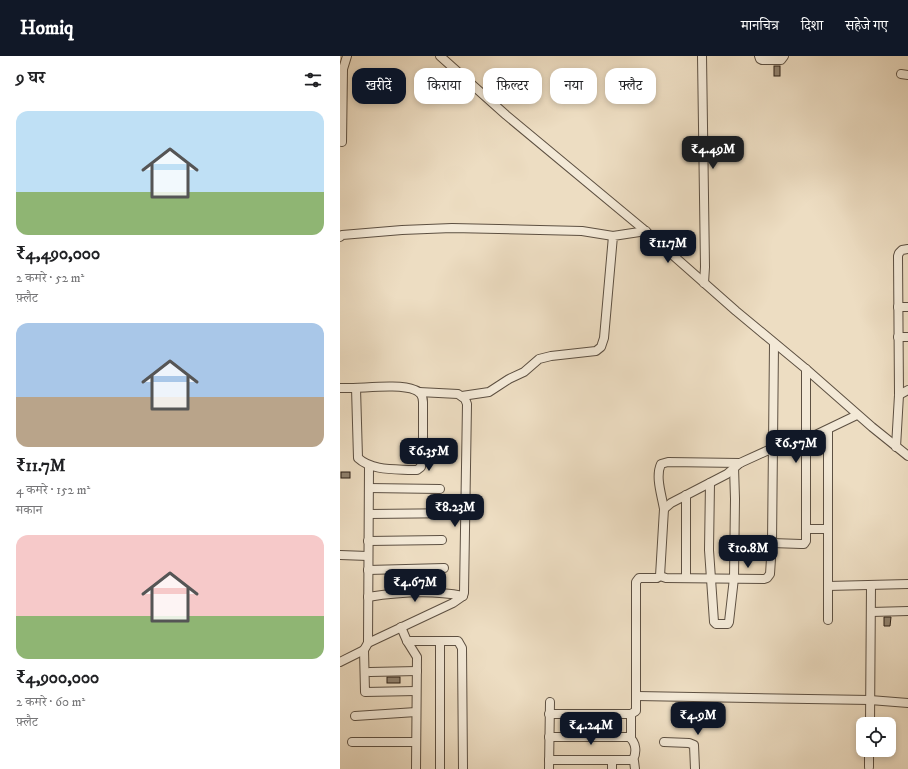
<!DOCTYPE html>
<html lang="hi">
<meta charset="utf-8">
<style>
body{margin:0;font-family:"IM FELL DW Pica","Noto Serif Devanagari",serif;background:#f2f2f2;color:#202124;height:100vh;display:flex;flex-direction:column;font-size:15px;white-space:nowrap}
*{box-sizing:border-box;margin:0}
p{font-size:13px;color:#757577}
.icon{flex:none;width:22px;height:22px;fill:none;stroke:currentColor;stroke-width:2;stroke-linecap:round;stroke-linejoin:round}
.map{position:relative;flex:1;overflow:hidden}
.sheet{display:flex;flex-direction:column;background:#fff;width:340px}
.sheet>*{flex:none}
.hud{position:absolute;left:12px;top:12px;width:380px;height:36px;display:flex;gap:8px}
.buttons{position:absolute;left:516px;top:661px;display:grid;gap:8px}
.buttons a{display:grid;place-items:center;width:40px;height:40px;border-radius:8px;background:#fff;box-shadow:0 2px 6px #0003;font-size:20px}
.price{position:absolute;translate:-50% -34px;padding:0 9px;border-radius:8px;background:#111827;color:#fff;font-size:13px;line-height:26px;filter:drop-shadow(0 1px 2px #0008)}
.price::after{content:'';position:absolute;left:50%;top:24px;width:12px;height:9px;margin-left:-6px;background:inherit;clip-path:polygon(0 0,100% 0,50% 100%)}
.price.selected{background:#222;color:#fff}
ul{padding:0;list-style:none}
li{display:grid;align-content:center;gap:8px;height:212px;padding:0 16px}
li span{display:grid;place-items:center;height:124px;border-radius:12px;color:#555}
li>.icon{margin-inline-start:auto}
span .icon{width:72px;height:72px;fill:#fffc;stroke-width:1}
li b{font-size:17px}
h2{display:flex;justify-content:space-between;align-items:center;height:48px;padding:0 16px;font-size:17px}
.pill{padding:0 14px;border-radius:12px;background:#fff;box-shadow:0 2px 6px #0003;font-size:14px;line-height:36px}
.pill.selected{background:#111827;color:#fff}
header{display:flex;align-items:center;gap:24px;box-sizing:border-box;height:56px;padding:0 20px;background:#111827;color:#fff}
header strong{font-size:19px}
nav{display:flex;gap:22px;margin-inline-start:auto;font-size:14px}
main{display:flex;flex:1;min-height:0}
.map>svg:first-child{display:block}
</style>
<header>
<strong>Homiq</strong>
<nav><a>मानचित्र</a><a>दिशा</a><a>सहेजे गए</a></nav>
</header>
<main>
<section class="sheet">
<h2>9 घर<svg class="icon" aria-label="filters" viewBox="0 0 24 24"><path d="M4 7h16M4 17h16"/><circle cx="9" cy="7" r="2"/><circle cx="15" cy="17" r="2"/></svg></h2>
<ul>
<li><span style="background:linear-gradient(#bfe0f5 65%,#8fb573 0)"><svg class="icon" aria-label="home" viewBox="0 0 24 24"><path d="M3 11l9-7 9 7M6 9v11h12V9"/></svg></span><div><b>₹4,490,000</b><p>2 कमरे · 52 m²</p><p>फ़्लैट</p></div></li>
<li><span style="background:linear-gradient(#a9c7e8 60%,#b9a48a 0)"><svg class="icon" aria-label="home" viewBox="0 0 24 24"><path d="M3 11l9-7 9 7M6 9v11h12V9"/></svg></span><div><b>₹11.7M</b><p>4 कमरे · 152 m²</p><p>मकान</p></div></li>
<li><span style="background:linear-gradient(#f6c9c9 65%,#8fb573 0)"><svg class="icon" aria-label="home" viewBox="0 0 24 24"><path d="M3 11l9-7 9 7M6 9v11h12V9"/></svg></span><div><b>₹4,900,000</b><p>2 कमरे · 60 m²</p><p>फ़्लैट</p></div></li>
</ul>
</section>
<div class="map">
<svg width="568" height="713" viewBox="0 0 568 713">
<rect width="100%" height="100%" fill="#edddc2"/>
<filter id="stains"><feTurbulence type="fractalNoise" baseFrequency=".005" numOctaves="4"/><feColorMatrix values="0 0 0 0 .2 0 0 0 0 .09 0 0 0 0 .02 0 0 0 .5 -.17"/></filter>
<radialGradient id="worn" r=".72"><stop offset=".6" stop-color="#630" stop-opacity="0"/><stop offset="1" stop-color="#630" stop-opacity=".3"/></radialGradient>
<!-- building -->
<g fill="#918370" stroke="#2d2117">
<rect x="434" y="10" width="6" height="10"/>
<rect x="1" y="416" width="9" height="6"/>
<polygon points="544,561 551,561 550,570 544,570"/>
<rect x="47" y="621" width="13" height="6"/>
</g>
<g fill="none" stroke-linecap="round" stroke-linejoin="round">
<!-- minor casing -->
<g stroke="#5d5042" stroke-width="10">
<g id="minor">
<polyline points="100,0 166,59 302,172 396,255 466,313 532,371 568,400"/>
<polyline points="362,0 365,211 364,227"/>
<polyline points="419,0 420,3 422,4 441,4 444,0"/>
<polyline points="561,18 568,19"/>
<polyline points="2,86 3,13 7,0"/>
<polyline points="0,181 2,179 62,174 112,172 242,175 273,180"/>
<polyline points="558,251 568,251"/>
<polyline points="558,281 568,281"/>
<path d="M0 332C20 333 58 327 75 334 81 336 83 340 83 346V383L81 411 77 414H72C55 413 32 415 18 402L16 332"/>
<polyline points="559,339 568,334"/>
<polyline points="122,340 149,336 169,323 184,316 199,303 211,300 256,295 261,291 264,282 273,180 306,175"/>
<polyline points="467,383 517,359"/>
<polyline points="556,391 559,339 558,200 559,197 562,194 568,193"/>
<polyline points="370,427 369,494 374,566 376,568 388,568 389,566 394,522 395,443 394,411"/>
<polyline points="29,432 100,433"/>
<path d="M324 453C322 440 315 421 321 408L328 406 400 407"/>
<polyline points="29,458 125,457"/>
<polyline points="466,473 488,473"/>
<polyline points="28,485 102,484"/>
<polyline points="432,487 461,488 464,488 466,485 466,313"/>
<polyline points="0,499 28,500"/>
<polyline points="28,514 104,512"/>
<polyline points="320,520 326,522 424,523 427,522 430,518 432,487 434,288"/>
<polyline points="346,521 346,439"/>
<polyline points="488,530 568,528"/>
<path d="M28 541C59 536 92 534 123 540"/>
<polyline points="531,556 568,555"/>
<polyline points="488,564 488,374"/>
<polyline points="61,571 67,585 77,601 76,713"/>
<polyline points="67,585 118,585 122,592 123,713"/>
<polyline points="28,587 113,547 123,540 124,537 127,348 125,343 118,338 79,336"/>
<polyline points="24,594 25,636 76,635"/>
<polyline points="0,606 24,594 28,587 29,410"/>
<polyline points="30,616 77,615"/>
<polyline points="297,640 530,644 568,647"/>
<polyline points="209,658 291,658 296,655 296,526 299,522 317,522 320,520 324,453 331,447 387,418 400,407 433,392"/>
<polyline points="15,660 76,656"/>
<polyline points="530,668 531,529"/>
<path d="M209 681H289C296 686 297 696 293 704"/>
<polyline points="291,682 291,658"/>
<polyline points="12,686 75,686"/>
<polyline points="324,686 349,687 354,689 355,713"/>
<polyline points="209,704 291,704 294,705 295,713"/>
<polyline points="529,711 529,694"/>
<polyline points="100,713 100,585"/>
<polyline points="209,713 210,646"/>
<polyline points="272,713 272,704"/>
</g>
</g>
<!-- minor -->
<use href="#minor" stroke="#f3e9d7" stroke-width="8"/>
</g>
<rect width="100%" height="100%" filter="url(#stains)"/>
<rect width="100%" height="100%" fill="url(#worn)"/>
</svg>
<div class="buttons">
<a><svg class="icon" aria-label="locate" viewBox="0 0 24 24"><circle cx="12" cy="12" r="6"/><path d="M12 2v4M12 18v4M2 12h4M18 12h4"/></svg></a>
</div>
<b class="price selected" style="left:373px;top:114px">₹4.49M</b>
<b class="price" style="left:328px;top:208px">₹11.7M</b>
<b class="price" style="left:456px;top:408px">₹6.57M</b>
<b class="price" style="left:89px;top:416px">₹6.35M</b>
<b class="price" style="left:115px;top:472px">₹8.23M</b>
<b class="price" style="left:408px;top:513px">₹10.8M</b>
<b class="price" style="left:75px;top:547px">₹4.67M</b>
<b class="price" style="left:358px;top:680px">₹4.9M</b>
<b class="price" style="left:251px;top:690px">₹4.24M</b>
<div class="hud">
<a class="pill selected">खरीदें</a>
<a class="pill">किराया</a>
<a class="pill">फ़िल्टर</a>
<a class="pill">नया</a>
<a class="pill">फ़्लैट</a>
</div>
</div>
</main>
